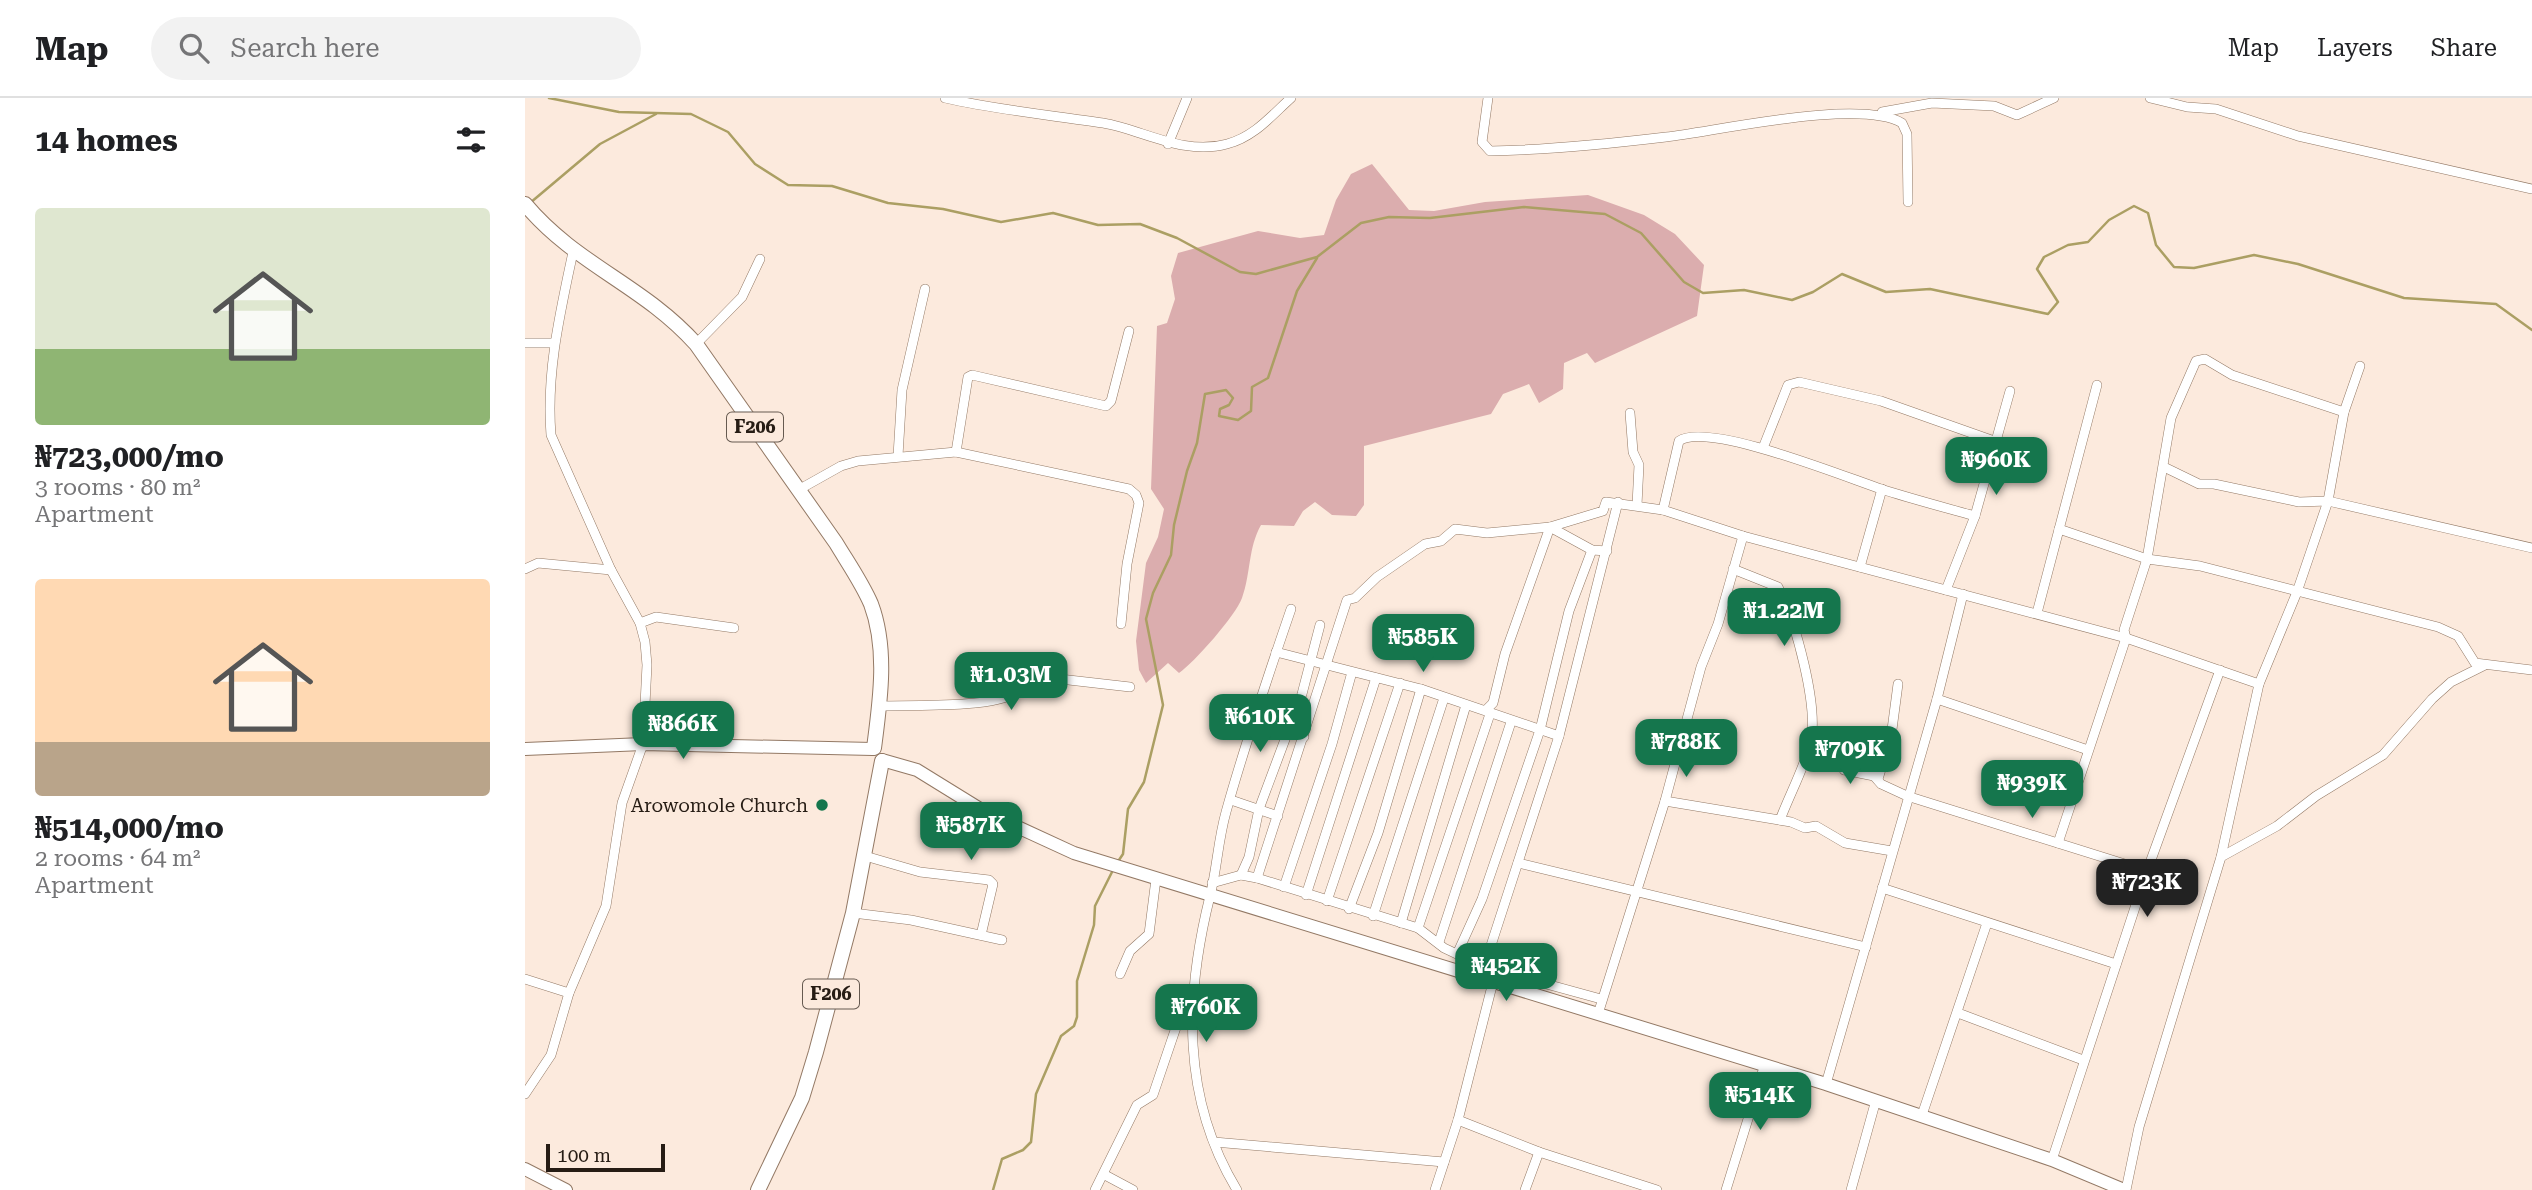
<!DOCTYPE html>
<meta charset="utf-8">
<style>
body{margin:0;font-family:"Roboto Serif",serif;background:#f2f2f2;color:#202124;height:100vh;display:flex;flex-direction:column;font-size:26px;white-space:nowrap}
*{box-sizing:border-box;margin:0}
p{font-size:23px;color:#757577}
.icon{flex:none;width:38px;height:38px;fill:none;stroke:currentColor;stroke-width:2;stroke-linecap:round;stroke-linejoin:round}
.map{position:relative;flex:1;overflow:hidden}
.panel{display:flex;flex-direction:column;background:#fff;width:525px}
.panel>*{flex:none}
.scale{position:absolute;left:21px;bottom:18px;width:119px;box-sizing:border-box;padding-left:7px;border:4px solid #261c14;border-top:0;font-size:19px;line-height:24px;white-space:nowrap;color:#261c14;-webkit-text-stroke:5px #fceadd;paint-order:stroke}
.price{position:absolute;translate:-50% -60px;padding:0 16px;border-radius:14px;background:#15764d;color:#fff;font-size:23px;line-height:46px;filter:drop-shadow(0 2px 4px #0008)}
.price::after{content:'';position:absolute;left:50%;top:42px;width:21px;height:16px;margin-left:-10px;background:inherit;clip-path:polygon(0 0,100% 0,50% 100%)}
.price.selected{background:#222;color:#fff}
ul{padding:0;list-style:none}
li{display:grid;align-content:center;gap:14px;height:371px;padding:0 35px}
li span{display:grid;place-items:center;height:217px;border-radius:7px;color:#555}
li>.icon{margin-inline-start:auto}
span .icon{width:126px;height:126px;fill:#fffc;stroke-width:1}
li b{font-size:30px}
h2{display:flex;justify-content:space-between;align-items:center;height:84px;padding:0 35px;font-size:30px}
header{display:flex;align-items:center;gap:42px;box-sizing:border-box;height:98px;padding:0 35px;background:#fff;border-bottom:2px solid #e0e0e0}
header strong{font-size:33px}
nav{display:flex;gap:38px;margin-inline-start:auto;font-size:24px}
.search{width:490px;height:63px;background:#f2f2f2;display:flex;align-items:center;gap:18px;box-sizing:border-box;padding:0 24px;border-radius:38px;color:#757577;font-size:26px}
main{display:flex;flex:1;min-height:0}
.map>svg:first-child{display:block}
</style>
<header>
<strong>Map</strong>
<div class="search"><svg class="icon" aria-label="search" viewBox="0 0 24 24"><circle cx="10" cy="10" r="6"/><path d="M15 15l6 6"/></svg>Search here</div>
<nav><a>Map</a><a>Layers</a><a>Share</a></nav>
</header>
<main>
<section class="panel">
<h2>14 homes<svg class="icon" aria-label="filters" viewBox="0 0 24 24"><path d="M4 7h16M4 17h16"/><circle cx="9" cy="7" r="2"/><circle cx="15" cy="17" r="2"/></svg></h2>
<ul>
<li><span style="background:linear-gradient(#dfe7d0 65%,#8fb573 0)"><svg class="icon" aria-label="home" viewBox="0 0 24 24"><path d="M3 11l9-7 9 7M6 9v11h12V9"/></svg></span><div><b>₦723,000/mo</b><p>3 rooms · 80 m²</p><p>Apartment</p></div></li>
<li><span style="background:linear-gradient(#ffd9b3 75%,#b9a48a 0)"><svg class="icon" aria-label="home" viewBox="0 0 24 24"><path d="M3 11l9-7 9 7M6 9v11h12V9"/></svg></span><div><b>₦514,000/mo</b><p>2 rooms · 64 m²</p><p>Apartment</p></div></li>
</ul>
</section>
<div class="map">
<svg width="2007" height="1092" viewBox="0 0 2007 1092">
<rect width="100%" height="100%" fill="#fceadd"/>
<!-- green -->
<path fill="#dbadae" d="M847 66 884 112 909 113 960 104 1063 97 1119 117 1150 136 1179 167 1172 218 1070 265 1062 255 1039 265 1038 291 1014 305 1004 286 978 296 966 316 839 348V407L831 418 807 417 790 404 778 413 769 428 736 427C723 450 726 475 717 500 711 517 669 565 654 575L643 565 621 585 614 572 611 543 621 465 633 439 639 411 626 391 632 228 642 225 650 201 646 178 653 155 733 133 775 140 799 137 811 102 826 76Z"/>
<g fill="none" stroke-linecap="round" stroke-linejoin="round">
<!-- stream -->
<g stroke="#ab9f63" stroke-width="2.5">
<polyline points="24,0 94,14 166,16 203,34 230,66 263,87 307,88 363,105 418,111 476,124 528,115 573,127 615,126 652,140 715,174 731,176 792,159 836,125 864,119 905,120 999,109 1080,116 1116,135 1159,184 1178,195 1219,192 1267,202 1288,194 1317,176 1361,194 1405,191 1523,216 1533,204 1512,171 1519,159 1543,147 1563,144 1584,122 1609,108 1623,115 1631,147 1649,169 1669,170 1729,157 1773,166 1879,200 1971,206 2007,232"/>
<polyline points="5,105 75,46 131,16"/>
<polyline points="592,765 598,756 603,711 619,684 638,607 621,521 628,495 646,457 649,427 662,373 672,345 680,296 701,292 708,300 704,307 695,311 694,318 713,322 726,313 727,289 743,280 772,193 792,160"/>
<polyline points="468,1092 477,1061 498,1052 506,1044 511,996 536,938 549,928 552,919 552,883 569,827 570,808 589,770"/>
</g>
<!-- street casing -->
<g stroke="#937965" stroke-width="10">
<g id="street">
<path d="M420 0C472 12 525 17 578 25 619 32 658 58 702 46 729 39 746 18 766 0"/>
<path d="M963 0 957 44 965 53C1024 52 1082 46 1141 39 1193 33 1335 0 1377 25L1382 36 1383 104"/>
<polyline points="1625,0 1662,9 1691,11 1773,38 2007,91"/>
<polyline points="1357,14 1407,5 1469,8 1492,17 1529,0"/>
<polyline points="643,46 662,0"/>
<polyline points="0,245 29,245"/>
<polyline points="171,246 217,199 235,161"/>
<polyline points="1105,315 1108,354 1114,367 1112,407"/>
<polyline points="1238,350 1263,287 1274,284 1356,303 1472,344"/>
<polyline points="431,354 443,279 447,277 581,308 586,303 604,233"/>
<polyline points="373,358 377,292 400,191"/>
<polyline points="1639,369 1674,386 1689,386 1774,404 1803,403 2007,450"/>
<polyline points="275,391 316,368 333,363 431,354 604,391 611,397 614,405 602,466 596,526"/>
<path d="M1138 412 1154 343C1182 323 1320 379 1356 391 1387 401 1418 409 1450 418"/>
<polyline points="1534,431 1622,461 1675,468 1913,529 1933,538 1950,565 2007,572"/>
<polyline points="1335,469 1357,391"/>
<polyline points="0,471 13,465 86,472"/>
<path d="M1208 471 1253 489C1270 522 1295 610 1285 647 1278 672 1264 698 1255 722"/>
<polyline points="1421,492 1450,418 1485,293"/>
<polyline points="1512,515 1572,287"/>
<polyline points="115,525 131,519 209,530"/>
<polyline points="751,554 896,591 1034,638"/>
<polyline points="1412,601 1563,652"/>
<path d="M355 608C380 607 472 610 488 595L490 581 500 577 605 589"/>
<polyline points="730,617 779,639"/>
<polyline points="1286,644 1317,652 1321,662 1319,672 1349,678 1356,686 1382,698 1622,773"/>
<polyline points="1353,681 1366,639 1373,586"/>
<polyline points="706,702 753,718"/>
<polyline points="1140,703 1266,724 1280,730 1291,728 1320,745 1367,753"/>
<polyline points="1533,745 1601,540 1599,532 1622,461 1646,320 1671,263 1680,261 1707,277 1819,314"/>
<polyline points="340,758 395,774 464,782 468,786 456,837"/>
<polyline points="1696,759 1752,728 1791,698 1858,657 1907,601 1926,584 1960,567"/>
<polyline points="993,765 1341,849"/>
<polyline points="716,777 724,759 734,711 777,596 795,527"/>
<polyline points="732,780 822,502 830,500 852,479 900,446 916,443 930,431 962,435 1025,429 1067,452 1082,453"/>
<polyline points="687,785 716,777 732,780 893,830 919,850 959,869 1076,901"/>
<polyline points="759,789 807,646 827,574"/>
<polyline points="1357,790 1591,866"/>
<polyline points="781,797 851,580"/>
<polyline points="802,803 875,585"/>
<polyline points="824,811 853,735 896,591"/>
<polyline points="328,815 386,822 477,842"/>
<polyline points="848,818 919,600"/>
<polyline points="876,825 941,607"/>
<polyline points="893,830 965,616 962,611 968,605 980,556 1025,429 1078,413 1081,404 1138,412 1218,438 1601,540 1734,586"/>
<polyline points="914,844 986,624"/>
<polyline points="933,854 957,801 1015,632 1044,513 1067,452"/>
<polyline points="959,869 1034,638 1093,404"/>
<polyline points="595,876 605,853 624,836 631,781"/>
<polyline points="0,881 44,895"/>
<polyline points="1433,915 1558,962"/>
<polyline points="1073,916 1140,703 1176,569 1193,526 1218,438"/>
<polyline points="1301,986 1412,601 1438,496"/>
<path d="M0 996 26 957 44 895 81 808 97 705 118 646 122 567 120 544 115 525 86 472 26 337C21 275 35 215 48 154"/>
<polyline points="1397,1017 1462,825"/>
<polyline points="933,1022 1014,1054 1132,1092"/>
<polyline points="689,1044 919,1064"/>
<polyline points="1527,1062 1622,773 1695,572"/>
<polyline points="580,1077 608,1092"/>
<polyline points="570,1092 612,1007 628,997 660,903 667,893"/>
<path d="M712 1092C656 1000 660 898 685 798 692 771 693 742 701 714 720 646 743 578 766 511"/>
<polyline points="910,1092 933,1022 968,884"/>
<polyline points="1000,1092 1014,1054"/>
<polyline points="1201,1092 1240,966"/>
<polyline points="1326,1092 1351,1002"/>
<polyline points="1601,1092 1614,1029 1696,759 1734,586 1772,494 1803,403 1819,314 1835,268"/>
</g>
</g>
<!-- secondary casing -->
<g stroke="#937965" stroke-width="14">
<g id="secondary">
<polyline points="0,651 118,646 348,651"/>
<polyline points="357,662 392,672 460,714 549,755 1301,986 1527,1062 1599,1092"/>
<polyline points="0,1071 41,1092"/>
</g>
</g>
<!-- primary casing -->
<g stroke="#937965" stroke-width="16">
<g id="primary">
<path d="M0 106C51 167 118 187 171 246L311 445C323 465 337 485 346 506 363 551 355 604 349 650"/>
<polyline points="233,1092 277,1000 291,954 328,815 357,663"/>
</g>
</g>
<!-- street -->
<use href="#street" stroke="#fff" stroke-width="9"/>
<!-- secondary -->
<use href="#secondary" stroke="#fff" stroke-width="12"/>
<!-- primary -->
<use href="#primary" stroke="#fff" stroke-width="14"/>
</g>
<!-- markers -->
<circle fill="#15764d" stroke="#fceadd" stroke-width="2.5" cx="297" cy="707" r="7"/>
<g text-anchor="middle" stroke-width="5" stroke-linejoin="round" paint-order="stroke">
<!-- shield labels -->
<g fill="#fceadd" stroke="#665a50" stroke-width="2">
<rect x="202" y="314.5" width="56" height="29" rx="5"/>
<rect x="278" y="881.5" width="56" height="29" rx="5"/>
</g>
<g font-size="18" font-weight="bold" fill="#261c14">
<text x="230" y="335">F206</text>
<text x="306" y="902">F206</text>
</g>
<!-- poi labels -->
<g font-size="19" fill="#261c14" stroke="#fceadd" text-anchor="end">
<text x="283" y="714">Arowomole Church</text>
</g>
</g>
</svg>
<div class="scale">100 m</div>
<b class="price" style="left:1471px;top:399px">₦960K</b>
<b class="price" style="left:1259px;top:550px">₦1.22M</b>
<b class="price" style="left:898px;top:576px">₦585K</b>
<b class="price" style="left:486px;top:614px">₦1.03M</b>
<b class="price" style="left:735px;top:656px">₦610K</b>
<b class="price" style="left:158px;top:663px">₦866K</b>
<b class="price" style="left:1161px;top:681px">₦788K</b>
<b class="price" style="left:1325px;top:688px">₦709K</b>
<b class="price" style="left:1507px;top:722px">₦939K</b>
<b class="price" style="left:446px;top:764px">₦587K</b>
<b class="price selected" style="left:1622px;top:821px">₦723K</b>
<b class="price" style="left:981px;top:905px">₦452K</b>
<b class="price" style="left:681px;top:946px">₦760K</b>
<b class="price" style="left:1235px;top:1034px">₦514K</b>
</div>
</main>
